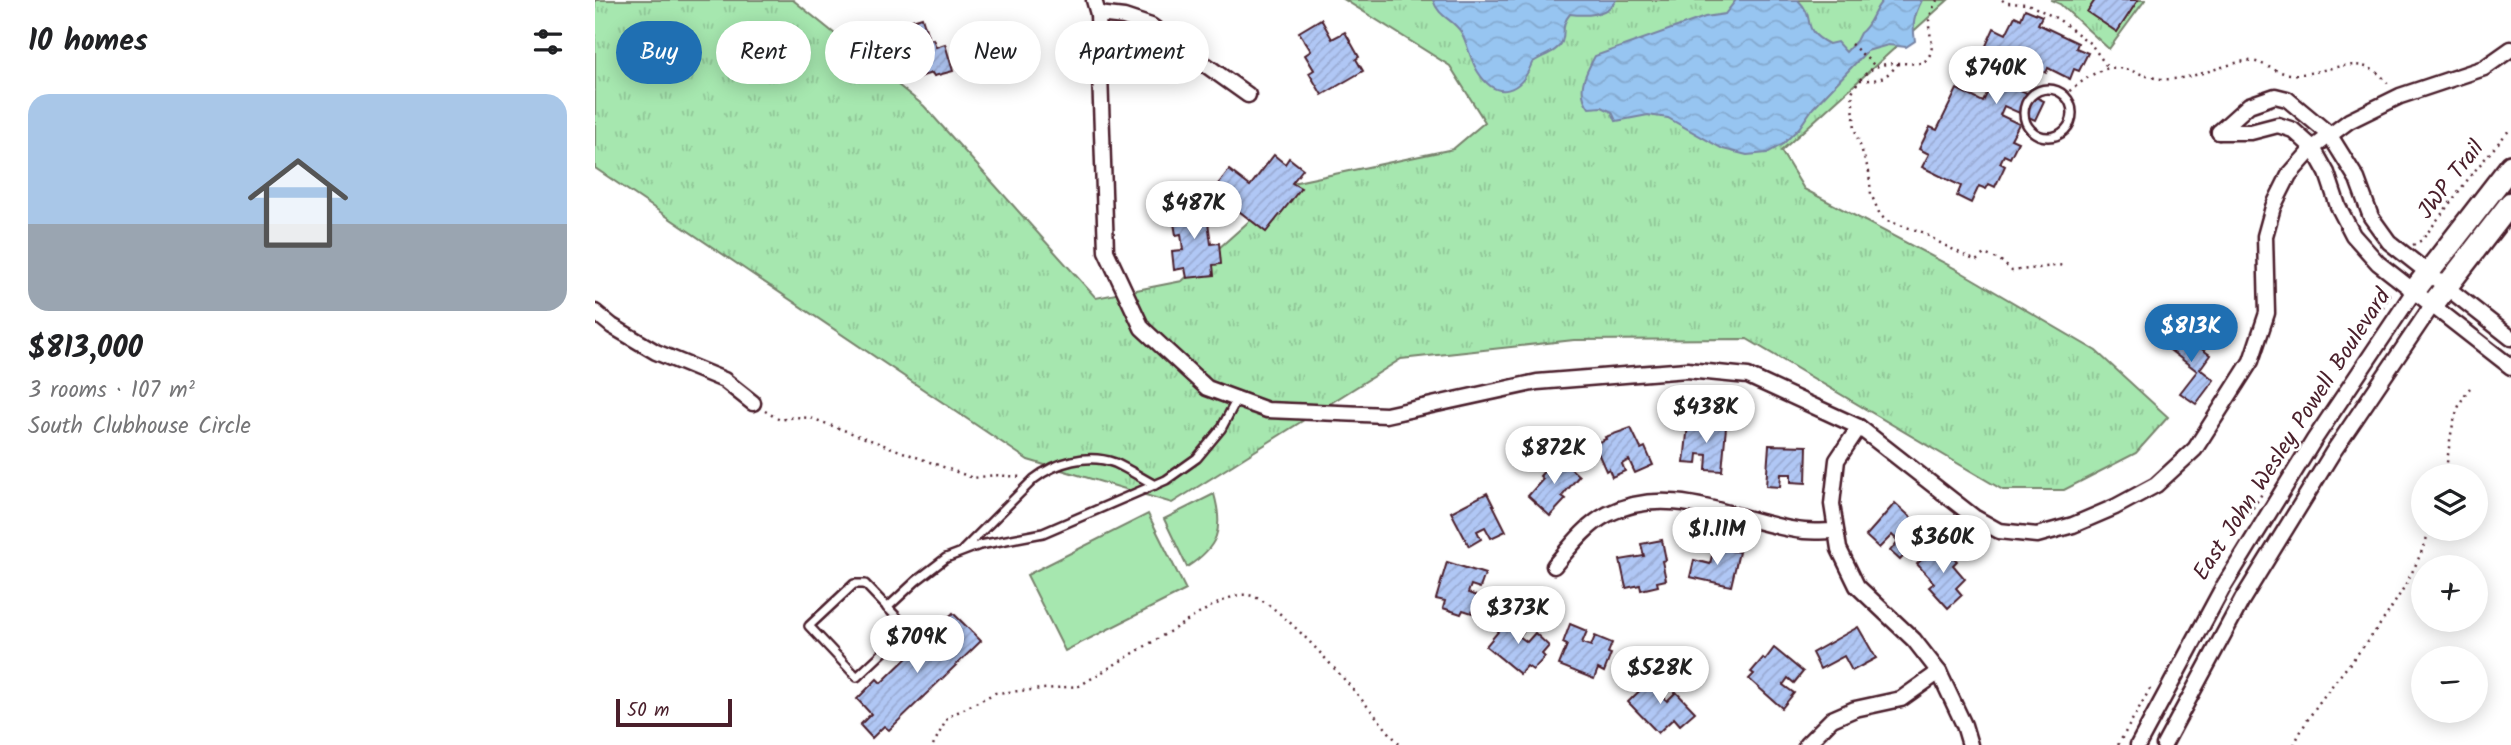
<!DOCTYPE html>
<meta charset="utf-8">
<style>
body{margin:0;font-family:Kalam,sans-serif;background:#f6f6f6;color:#202124;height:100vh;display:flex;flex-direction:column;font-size:26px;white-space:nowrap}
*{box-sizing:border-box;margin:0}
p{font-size:23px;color:#757577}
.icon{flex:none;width:38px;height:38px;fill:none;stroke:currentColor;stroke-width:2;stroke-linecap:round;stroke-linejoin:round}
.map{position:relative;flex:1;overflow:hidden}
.sheet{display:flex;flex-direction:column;background:#fff;width:595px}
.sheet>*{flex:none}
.banner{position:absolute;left:21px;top:21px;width:665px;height:63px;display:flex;gap:14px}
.tools{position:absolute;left:1816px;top:464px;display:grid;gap:14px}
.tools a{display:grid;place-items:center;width:77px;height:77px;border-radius:50%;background:#fff;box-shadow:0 4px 18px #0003;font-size:35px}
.scale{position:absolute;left:21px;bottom:18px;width:116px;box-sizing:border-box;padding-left:7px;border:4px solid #4a1f2b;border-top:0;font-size:19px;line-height:24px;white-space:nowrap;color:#4a1f2b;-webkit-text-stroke:5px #fff;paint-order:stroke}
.price{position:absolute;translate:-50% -60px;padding:0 16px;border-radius:24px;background:#fff;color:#222;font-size:23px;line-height:46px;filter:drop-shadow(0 2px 4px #0008)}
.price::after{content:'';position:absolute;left:50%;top:42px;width:21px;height:16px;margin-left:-10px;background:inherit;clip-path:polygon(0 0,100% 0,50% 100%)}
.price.active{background:#1f6fb2;color:#fff}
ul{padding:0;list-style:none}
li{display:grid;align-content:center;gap:14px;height:371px;padding:0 28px}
li span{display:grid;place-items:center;height:217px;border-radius:21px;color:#555}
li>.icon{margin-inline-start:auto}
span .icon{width:126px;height:126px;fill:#fffc;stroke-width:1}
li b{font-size:30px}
h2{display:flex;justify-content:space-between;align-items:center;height:84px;padding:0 28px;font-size:30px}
.tag{padding:0 24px;border-radius:32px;background:#fff;box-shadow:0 4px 18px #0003;font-size:24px;line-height:63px}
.tag.active{background:#1f6fb2;color:#fff}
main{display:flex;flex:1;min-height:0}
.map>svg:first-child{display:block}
</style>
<main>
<section class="sheet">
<h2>10 homes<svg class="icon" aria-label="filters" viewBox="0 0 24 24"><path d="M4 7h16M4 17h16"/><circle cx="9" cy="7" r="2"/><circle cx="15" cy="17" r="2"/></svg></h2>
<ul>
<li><span style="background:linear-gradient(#a9c7e8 60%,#9aa5b1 0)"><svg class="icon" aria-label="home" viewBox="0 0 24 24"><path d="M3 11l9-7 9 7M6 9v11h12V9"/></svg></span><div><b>$813,000</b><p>3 rooms · 107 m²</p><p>South Clubhouse Circle</p></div></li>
</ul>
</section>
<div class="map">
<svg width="1916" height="745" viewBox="0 0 1916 745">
<defs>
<pattern id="grass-tufts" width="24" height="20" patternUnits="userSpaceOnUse" patternTransform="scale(1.75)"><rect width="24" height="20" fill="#a6e7af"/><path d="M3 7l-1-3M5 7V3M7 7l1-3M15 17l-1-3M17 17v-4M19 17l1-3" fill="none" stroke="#90c697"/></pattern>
<pattern id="water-waves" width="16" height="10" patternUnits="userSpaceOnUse" patternTransform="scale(1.75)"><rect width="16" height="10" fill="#97c5f1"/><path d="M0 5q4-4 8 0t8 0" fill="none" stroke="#84a9cf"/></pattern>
<pattern id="building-hatch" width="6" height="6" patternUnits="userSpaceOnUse" patternTransform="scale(1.75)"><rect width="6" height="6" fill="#b0c7f5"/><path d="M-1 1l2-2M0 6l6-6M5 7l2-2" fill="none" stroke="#99aad2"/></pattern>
</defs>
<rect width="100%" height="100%" fill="#fff"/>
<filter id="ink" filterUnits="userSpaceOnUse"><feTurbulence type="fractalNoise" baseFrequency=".0143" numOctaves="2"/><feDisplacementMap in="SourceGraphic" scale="14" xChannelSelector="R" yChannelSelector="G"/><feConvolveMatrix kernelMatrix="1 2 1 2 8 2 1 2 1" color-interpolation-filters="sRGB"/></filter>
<g filter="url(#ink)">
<!-- grass -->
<g fill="url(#grass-tufts)" stroke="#78836d" stroke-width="2">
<polygon points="0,0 198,0 329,106 501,298 587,281 697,183 858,149 890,122 855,66 750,0 1353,0 1186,151 1209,189 1361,269 1501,351 1573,417 1541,453 1469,490 1408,490 1152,339 979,340 806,359 577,503 433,460 0,168"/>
<polygon points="1456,0 1550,0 1514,49 1465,4"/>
</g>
<!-- pitch -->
<g fill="#a6e7af" stroke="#78836d" stroke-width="2">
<path d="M619 494C629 530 623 547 592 567L569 519Z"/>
<polygon points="553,514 591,590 470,651 432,575"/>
</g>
<!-- water -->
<g fill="url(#water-waves)" stroke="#7883a2" stroke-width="2">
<path d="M838 0H1021C1012 16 991 16 975 14 965 26 971 31 967 42 962 53 945 56 937 63 926 92 902 102 883 72 875 60 873 44 866 32 857 18 844 18 838 0Z"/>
<path d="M1141 0H1203C1223 20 1203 28 1234 44L1242 42 1251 52 1261 41 1265 33C1276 26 1278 10 1288 0H1327C1319 16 1317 24 1320 41L1311 47 1293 45 1272 51 1218 108 1204 128 1188 144 1172 153 1152 155 1128 149 1073 118 1053 115 1021 121 1017 112 1007 107 994 108C981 91 990 74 1000 56L1110 17 1130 14Z"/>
</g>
<!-- building -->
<g fill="url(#building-hatch)" stroke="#4a1f2b" stroke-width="2">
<polygon points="1500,0 1543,0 1522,32 1492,12"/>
<polygon points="1430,9 1447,16 1443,24 1483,43 1481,48 1493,53 1484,71 1479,69 1475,79 1453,68 1451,73 1428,62 1417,86 1449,101 1440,120 1409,106 1405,115 1424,124 1416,139 1423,142 1415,158 1409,155 1405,163 1410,166 1400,187 1394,184 1391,189 1384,186 1376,203 1362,196 1366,186 1327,167 1334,154 1324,149 1335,127 1342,130 1362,89 1388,102 1403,71 1384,61 1399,28 1411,34 1420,16 1426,19"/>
<polygon points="327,17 334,40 338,39 341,47 350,44 358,71 339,76 337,73 321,78 318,69 313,70 308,55 313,53 304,24"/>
<polygon points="726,19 737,39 750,32 764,57 761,59 768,71 727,95 714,73 719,70 710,55 716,51 704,32"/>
<polygon points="679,155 690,164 694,158 708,169 697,183 706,188 671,232 618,191 634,170 655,186"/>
<polygon points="603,196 606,223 613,222 616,244 624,243 626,264 618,265 619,275 592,278 590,268 579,270 577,251 588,250 586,234 581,235 578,217 584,216 582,199"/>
<polygon points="1579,329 1615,355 1605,369 1619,380 1601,404 1585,393 1602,371 1567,344"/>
<polygon points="1093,424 1131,427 1127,471 1111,470 1112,455 1103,454 1102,464 1089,463"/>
<polygon points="1036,428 1046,449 1050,447 1058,465 1040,473 1034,460 1027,464 1030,471 1017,477 1014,469 1011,471 999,444 1011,439 1010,437"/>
<polygon points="1174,445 1212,446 1211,483 1196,482 1196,474 1186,474 1185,487 1171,486"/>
<polygon points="962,456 984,476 967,496 971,499 955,516 933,496 948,479 945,476"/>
<polygon points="892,493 911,531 896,538 890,527 882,531 886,539 874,546 856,512"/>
<polygon points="1300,503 1331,531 1305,560 1295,551 1303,541 1297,535 1284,548 1271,536"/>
<polygon points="1067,540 1071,560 1067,561 1071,580 1062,582 1063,586 1046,590 1045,585 1031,588 1025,560 1049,556 1046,544"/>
<polygon points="1345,543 1362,561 1358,565 1370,579 1361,588 1367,595 1353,608 1334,587 1339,583 1322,564"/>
<polygon points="1119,547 1144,552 1136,586 1095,577 1099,560 1115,564"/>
<polygon points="852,562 890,574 885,588 876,585 873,593 882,596 877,613 868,610 866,614 848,608 850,601 841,599"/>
<polygon points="358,613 386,641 294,730 289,726 277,738 265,725 276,714 262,699 282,679 286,683"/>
<polygon points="918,614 933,626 924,636 932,642 940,633 954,646 947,654 950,657 938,670 932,666 925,674 891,646"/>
<polygon points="975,624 992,631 987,643 996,646 1000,636 1017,643 1013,653 1016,654 1009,672 1003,669 999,679 964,665 972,645 968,643"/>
<polygon points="1263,627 1281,658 1257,671 1249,656 1225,669 1217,653"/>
<polygon points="1179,648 1208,672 1199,683 1193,678 1188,685 1199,693 1187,708 1154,679 1159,674 1156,672 1168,658 1170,660"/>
<polygon points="1061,675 1072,686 1065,693 1072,701 1081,692 1100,712 1085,725 1079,718 1063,733 1033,702"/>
</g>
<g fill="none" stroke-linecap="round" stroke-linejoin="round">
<!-- lane casing -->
<g stroke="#4a1f2b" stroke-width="12">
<g id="lane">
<circle cx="1453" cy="113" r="24"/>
<path d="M368 550 439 479C461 462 493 453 520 463 533 469 547 478 560 485"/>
<polygon points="259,584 270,584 313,629 262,677 214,626"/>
<polyline points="292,608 321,581 351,558 385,545 448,533 571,480 602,458 626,429 642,399"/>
</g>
</g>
<!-- street casing -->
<g stroke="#4a1f2b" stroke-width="19">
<g id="street">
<polyline points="499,0 503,14 511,251 547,328 612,388 672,410 791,415 942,382 1092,370 1153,376 1264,427 1379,517 1404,531 1442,535 1478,525 1520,507 1561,485 1600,449 1656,361 1672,313 1670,236 1678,207 1694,175 1718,148 1754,121 1805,96 1889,68 1916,49"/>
<polyline points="503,14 529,17 556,26 653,95"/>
<polyline points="1624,132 1654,105 1680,96 1692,99 1734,134 1762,179 1776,217 1794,242 1916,338"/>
<polyline points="1624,132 1656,132 1683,125 1698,130 1718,148 1732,173 1743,206 1758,235 1783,263 1916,367"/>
<polyline points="0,312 17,326 61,352 129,380 158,403"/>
<polyline points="1264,427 1242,460 1237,504 1244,549 1262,586 1319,640 1344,672 1369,725 1375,745"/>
<path d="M959 566C975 547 991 525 1013 514 1080 481 1144 524 1209 531 1220 532 1231 531 1241 531"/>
<polyline points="1211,745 1237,719 1260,709 1306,699 1344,672"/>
<polyline points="1543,745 1627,589 1719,440 1819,291"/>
<polyline points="1569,745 1647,600 1738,452 1838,304"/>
</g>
</g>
<!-- secondary casing -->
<g stroke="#4a1f2b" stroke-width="26">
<g id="secondary">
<polyline points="1819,291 1916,166"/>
<polyline points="1838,304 1916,203"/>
</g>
</g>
<!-- path -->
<g stroke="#4a1f2b" stroke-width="2.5" stroke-dasharray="2 5" stroke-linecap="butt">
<path d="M1342 0C1339 6 1335 14 1334 21 1333 34 1342 47 1332 59 1321 73 1281 45 1257 92L1260 130 1274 172 1276 194 1285 215 1292 221 1327 232 1347 244 1381 261 1389 254 1405 260 1417 271 1468 265"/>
<polyline points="1407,0 1412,3 1433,4 1463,19 1496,44 1513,68"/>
<polyline points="1256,44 1279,65"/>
<path d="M1265 80C1285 81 1291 78 1304 63"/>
<path d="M1469 95C1482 86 1499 70 1515 68 1532 66 1550 78 1567 79 1595 81 1623 66 1650 61 1666 59 1679 73 1695 74 1731 77 1766 46 1794 85"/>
<polyline points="1818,245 1827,240 1877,174 1916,128"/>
<polyline points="1788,308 1794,295 1791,289"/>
<polyline points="170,411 185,420 200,417 216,418 378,478 399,475 426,477"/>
<path d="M1850 476C1855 447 1855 411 1875 388"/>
<polyline points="1654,514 1673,484"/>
<path d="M338 745 353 717 400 693 484 686 617 606C629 601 640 593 653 595 687 599 779 715 805 745"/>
<polyline points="1523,745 1556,687"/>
<path d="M1699 745C1716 708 1743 679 1768 647 1796 612 1822 571 1835 528"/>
</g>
<!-- lane -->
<use href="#lane" stroke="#fff" stroke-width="7"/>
<!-- street -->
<use href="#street" stroke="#fff" stroke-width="14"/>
<!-- secondary -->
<use href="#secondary" stroke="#fff" stroke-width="21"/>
</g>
</g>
<g text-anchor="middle" stroke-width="5" stroke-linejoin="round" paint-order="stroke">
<!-- street labels -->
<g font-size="23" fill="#4a1f2b" stroke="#fff">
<text transform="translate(1855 179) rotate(-52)" y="8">JWP Trail</text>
<text transform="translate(1696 434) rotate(-57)" y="8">East John Wesley Powell Boulevard</text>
</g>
</g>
</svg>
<div class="tools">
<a><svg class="icon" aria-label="layers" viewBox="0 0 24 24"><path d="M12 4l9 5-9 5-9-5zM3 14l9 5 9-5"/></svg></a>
<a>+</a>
<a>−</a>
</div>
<div class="scale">50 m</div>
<b class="price" style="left:1401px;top:106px">$740K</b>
<b class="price" style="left:599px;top:241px">$487K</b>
<b class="price active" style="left:1596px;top:364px">$813K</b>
<b class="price" style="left:1111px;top:445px">$438K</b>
<b class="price" style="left:959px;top:486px">$872K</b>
<b class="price" style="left:1122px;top:567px">$1.11M</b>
<b class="price" style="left:1348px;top:575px">$360K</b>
<b class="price" style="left:923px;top:646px">$373K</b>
<b class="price" style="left:322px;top:675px">$709K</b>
<b class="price" style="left:1065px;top:706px">$528K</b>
<div class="banner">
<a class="tag active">Buy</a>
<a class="tag">Rent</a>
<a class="tag">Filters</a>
<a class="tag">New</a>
<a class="tag">Apartment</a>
</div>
</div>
</main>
